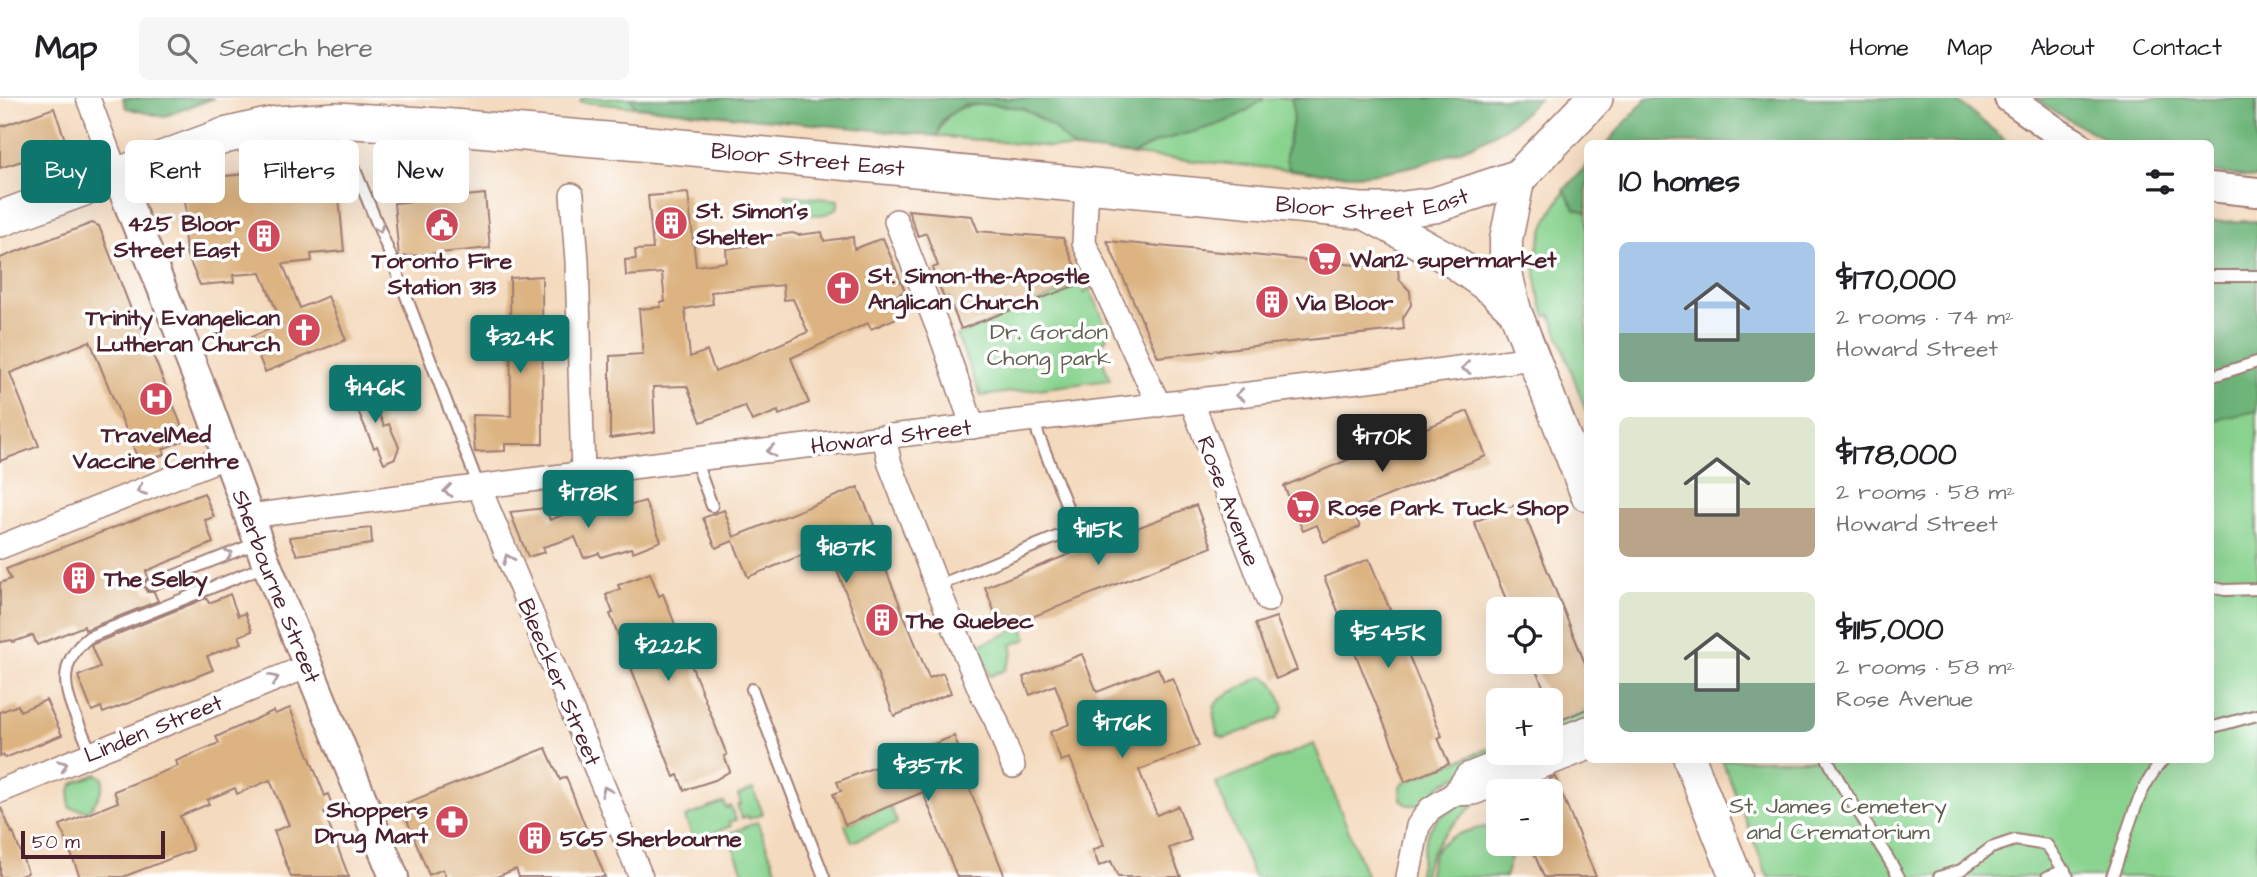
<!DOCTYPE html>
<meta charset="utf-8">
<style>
body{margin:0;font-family:"Architects Daughter",sans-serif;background:#f6f6f6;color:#202124;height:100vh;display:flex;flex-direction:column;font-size:26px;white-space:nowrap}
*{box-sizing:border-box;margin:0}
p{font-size:23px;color:#757577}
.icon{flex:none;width:38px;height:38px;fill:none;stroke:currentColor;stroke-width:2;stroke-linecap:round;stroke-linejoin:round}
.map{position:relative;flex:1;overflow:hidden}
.sheet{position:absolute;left:1584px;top:42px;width:630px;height:623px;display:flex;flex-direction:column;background:#fff;border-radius:10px;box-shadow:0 7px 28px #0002}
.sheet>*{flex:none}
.banner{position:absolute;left:21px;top:42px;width:665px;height:63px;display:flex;gap:14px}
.buttons{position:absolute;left:1486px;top:499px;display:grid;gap:14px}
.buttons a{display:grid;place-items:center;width:77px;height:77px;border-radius:10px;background:#fff;box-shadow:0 7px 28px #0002;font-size:35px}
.scale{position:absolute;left:21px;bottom:18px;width:144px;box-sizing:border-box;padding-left:7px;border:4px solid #4a1f2b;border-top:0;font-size:19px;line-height:24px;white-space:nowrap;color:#4a1f2b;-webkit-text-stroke:5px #fff;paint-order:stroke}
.price{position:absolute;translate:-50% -60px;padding:0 16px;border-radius:7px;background:#0f766e;color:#fff;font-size:23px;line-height:46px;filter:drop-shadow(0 2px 4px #0008)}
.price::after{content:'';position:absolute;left:50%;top:42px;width:21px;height:16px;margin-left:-10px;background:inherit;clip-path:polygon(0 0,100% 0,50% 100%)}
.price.active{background:#222;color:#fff}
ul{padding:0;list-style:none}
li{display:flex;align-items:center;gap:21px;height:175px;padding:0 35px}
li span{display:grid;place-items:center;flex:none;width:196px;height:140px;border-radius:10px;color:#555}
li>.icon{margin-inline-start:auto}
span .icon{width:84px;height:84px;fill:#fffc;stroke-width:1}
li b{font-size:30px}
h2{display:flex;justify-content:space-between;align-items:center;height:84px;padding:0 35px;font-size:30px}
.pill{padding:0 24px;border-radius:10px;background:#fff;box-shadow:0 7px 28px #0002;font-size:24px;line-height:63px}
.pill.active{background:#0f766e;color:#fff}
header{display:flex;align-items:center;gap:42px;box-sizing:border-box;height:98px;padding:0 35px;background:#fff;border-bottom:2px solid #e0e0e0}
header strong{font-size:33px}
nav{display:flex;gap:38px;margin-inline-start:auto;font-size:24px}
.search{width:490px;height:63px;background:#f6f6f6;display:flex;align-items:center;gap:18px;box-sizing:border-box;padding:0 24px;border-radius:10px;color:#757577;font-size:26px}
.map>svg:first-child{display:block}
</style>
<header>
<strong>Map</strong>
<div class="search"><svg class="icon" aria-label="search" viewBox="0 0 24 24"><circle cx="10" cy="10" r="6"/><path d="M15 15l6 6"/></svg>Search here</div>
<nav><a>Home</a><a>Map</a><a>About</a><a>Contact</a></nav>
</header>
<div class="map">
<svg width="2257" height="779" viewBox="0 0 2257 779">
<rect width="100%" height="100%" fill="#fff"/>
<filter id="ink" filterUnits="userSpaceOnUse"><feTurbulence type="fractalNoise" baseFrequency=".0143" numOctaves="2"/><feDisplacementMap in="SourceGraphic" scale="14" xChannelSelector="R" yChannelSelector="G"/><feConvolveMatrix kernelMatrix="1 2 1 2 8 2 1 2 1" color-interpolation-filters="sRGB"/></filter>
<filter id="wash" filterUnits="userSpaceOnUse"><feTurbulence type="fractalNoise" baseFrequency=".00686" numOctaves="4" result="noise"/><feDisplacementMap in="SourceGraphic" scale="28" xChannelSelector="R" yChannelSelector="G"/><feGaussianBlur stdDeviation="1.57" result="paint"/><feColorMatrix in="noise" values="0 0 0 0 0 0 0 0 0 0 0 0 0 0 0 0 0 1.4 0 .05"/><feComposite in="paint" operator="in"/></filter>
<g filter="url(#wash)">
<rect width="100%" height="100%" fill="#f4dabe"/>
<!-- green -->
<g fill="#89d38f" stroke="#6a795d" stroke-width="2">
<polygon points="582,0 630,0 636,9 580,4"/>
<path d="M1265 0H1291C1299 21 1285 44 1286 62 1287 65 1289 69 1290 72L1133 57C1159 39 1187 37 1216 27 1234 22 1250 11 1265 0Z"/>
<path d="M992 6 1024 11 1053 29 1074 51 937 38C947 9 964 7 992 6Z"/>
<path d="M1587 67V316L1551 217 1546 218C1520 159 1547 109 1587 67Z"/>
<path d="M785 97 838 102V109C823 124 793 116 785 97Z"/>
<polygon points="2257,123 2257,779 1768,779 1722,662 2210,662 2210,124"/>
<path d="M1080 186 1084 196 1089 189C1093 199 1109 229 1107 238 1105 245 1100 246 1099 253L1110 282 981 298 957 238Z"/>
<polygon points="1023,529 1027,541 1011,547 1013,555 1005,572 990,578 979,547"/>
<path d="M1263 579C1277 582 1279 598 1284 610L1278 620 1225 640 1218 637C1209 605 1213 603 1242 589 1249 586 1254 581 1263 579Z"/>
<polygon points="1587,611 1587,623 1551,637 1550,626"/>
<polygon points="1314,646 1367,779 1254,779 1216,685"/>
<polygon points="1498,647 1498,654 1440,688 1420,707 1407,707 1401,701 1400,688 1405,684"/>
<path d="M97 676 103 680C105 688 95 708 87 713L69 709C69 679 73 687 97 676Z"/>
<polygon points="753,691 763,716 749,721 748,718 742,720 737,708 741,706 738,697"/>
<path d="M1472 701 1475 706C1448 731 1432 743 1423 779H1418C1428 732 1424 721 1472 701Z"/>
<polygon points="724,704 726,710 730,708 736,722 729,724 731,728 694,743 685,719"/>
<polygon points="890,708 897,724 896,726 852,744 845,727"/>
<polygon points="757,724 779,779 745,779 728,736"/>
<path d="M1485 729 1498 732V746H1515L1505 779H1428C1430 772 1431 763 1434 756 1441 739 1468 732 1485 729Z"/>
</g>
<!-- forest -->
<g fill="#6eb57a" stroke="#5c6a52" stroke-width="2">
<polygon points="123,0 214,0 163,19 126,10"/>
<path d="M630 0H1265C1250 11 1234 22 1216 27 1187 37 1159 39 1133 57L1074 51 1053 29 1024 11 992 6 964 7 942 22 937 38 636 9Z"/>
<path d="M1288 0H1539C1501 44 1428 68 1371 76 1344 79 1317 75 1290 72 1289 69 1287 65 1286 62 1285 44 1299 21 1291 0Z"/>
<polygon points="1647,0 1954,0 2009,45 1607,45"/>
<polygon points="2035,0 2257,0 2257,80 2210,74 2210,46 2113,45 2065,20"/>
<polygon points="1587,67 1587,114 1575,111 1564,92"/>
<polygon points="2257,123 2257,313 2210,323 2210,124"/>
</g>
<g id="blocks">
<!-- building -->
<g fill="#dcb381" fill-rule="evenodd">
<polygon points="54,10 69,53 28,68 25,62 0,70 0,29"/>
<polygon points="336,67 344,153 311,156 312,163 283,166 300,210 328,198 346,242 265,274 251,239 282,226 261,175 233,177 234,184 200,187 186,155 183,123 187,123 185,102 194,91 216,89 215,79"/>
<path d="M688 95 696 168 727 164 726 151 764 145 763 139 793 135 798 137 822 134 824 143 853 139 854 151 883 140 905 193 891 200 899 219 871 231 868 225 791 260 809 305 779 317 778 313 752 323 745 308 701 324 687 288 653 289 655 334 610 340V258L643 256 639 211 661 209 660 204H665L662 175 626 178 625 162 636 161 635 152 653 151 648 98ZM783 187 784 202 793 201 808 234 715 274 707 253 690 259 685 211 713 206 711 194Z"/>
<polygon points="485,96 490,150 399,159 394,105"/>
<polygon points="908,112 972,118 978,133 1063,140 1082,185 961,231 948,199 944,200 932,170 938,168 926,135 918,138"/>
<polygon points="92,125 99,128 137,227 140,225 187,341 163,351 165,356 140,366 90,243 10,275 39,348 0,363 0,160"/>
<polygon points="1107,143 1398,171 1399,181 1410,193 1411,207 1403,220 1404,231 1158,259"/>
<polygon points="542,178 543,346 505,346 505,353 475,354 472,317 511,318 510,180"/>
<polygon points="364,288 368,298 371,297 384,328 389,326 399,349 395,360 384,365 377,348 374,350 350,294"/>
<polygon points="1468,313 1486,358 1353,412 1360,429 1324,444 1317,427 1303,433 1284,388 1365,355 1363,347 1379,338 1388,337 1391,344"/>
<polygon points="858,389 874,427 869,429 929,580 943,575 951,595 894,618 827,447 748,479 733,443 716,450 703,420 724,412 734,439"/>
<polygon points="204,395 214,419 205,422 213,445 146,473 148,480 144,483 144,489 147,494 154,494 158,503 85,532 84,528 37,547 33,537 13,544 12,542 0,544 0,485 11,481 6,471"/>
<polygon points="645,403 661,443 633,454 631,450 601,459 599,455 584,460 575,439 543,449 545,454 528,459 510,414 545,410 550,422 581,410 585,420 614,410 615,412"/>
<polygon points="1520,405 1587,570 1587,611 1559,623 1532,564 1550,564 1550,511 1510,511 1474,424"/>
<polygon points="1196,407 1212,449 1001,531 985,489"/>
<polygon points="371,430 372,446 297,457 289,439"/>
<polygon points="1369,461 1442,638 1438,640 1449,666 1405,684 1399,668 1401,667 1324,479"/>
<polygon points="650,475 659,498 663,496 684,549 727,657 724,658 730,673 715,682 684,692 678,677 674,679 610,516 613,515 606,497 620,491 618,487"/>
<polygon points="230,496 238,518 245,515 252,533 239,538 242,545 207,558 213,572 103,615 101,609 92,613 78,578 100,569 91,548 93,546 206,500 209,505"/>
<polygon points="1276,519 1297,572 1276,581 1255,526"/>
<polygon points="1082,556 1097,594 1158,570 1164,583 1173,580 1199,648 1139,672 1157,717 1178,708 1191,742 1169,750 1181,779 1118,779 1111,763 1099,768 1093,752 1104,747 1070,660 1061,663 1050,634 1070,626 1055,587 1030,597 1023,579"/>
<polygon points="46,602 62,637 5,660 3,657 0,658 0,614 18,607 20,613"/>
<polygon points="290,610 325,698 328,696 333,710 324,714 349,779 291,779 274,733 289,727 270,682 237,696 235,690 207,702 209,706 180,718 193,752 123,779 80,779 60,727 118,704 114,693 178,668 176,663 219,645 216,639 273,613 275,616"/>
<polygon points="954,638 969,677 965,679 1005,779 957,779 923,694 845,727 833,696 841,693 837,684"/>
<polygon points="546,650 560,682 566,679 605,779 519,779 516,771 496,779 446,779 443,771 429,777 401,707"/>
<polygon points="1555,679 1596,779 1544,779 1530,746 1550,746 1550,680"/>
<polygon points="0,708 12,735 13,734 28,775 17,779 0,779"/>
</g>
</g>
</g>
<g filter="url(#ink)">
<use href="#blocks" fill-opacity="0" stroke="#9f7c74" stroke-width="2"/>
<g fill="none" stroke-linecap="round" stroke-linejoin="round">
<!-- service casing -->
<g stroke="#9f7c74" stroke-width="14">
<g id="service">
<polyline points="337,28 393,164 479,389"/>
<polyline points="2210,178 2257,178"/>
<polyline points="2210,279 2257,264"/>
<polyline points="695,361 712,408"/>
<polyline points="151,487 259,444"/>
<polyline points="937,488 1076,431 1038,336 1035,322"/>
<polyline points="2210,489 2225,492 2257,491"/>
<polyline points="752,591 824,779"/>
<polyline points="2210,630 2257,617"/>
<path d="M91 655C75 612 45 574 89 539L265 468"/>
<path d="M1828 662C1848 703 1877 739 1899 779"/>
<polyline points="1939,779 1961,772 1991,750 2015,742 2047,747 2068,779"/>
<polyline points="2047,779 2065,772"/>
<path d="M2112 779C2127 739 2134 695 2163 662"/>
</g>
</g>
<!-- minor casing -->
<g stroke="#9f7c74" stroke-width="26">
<g id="minor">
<polyline points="88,0 117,77"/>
<polyline points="1087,86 1084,145 1159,307"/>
<polyline points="572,97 577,163 583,376"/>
<polyline points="896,123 943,243 973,329"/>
<polyline points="1191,302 1268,502"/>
<polyline points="884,339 890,366 937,488 981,594 996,622 1013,668"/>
<polyline points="479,389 641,779"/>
<polyline points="249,418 695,361 1376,281 1533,260"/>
<polyline points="0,449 227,358"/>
<polyline points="1550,644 1587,630"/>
<polyline points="0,693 308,568"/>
<polyline points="1454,696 1474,695 1587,651"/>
<polyline points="1408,779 1418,728 1430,711 1454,696 1467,677 1525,654"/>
</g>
</g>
<!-- tertiary casing -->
<g stroke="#9f7c74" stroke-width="32">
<g id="tertiary">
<polyline points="2009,0 2058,35 2077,46"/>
<path id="s1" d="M117 77 207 304 267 467 394 779"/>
<polyline points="2210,89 2257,94"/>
</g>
</g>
<!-- secondary casing -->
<g stroke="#9f7c74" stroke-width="35">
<g id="secondary">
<polyline points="1519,79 1506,141 1506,175 1515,213 1587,397"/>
<polyline points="1361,113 1451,162 1493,192 1515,213"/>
<polyline points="1690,662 1736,779"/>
</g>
</g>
<!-- primary casing -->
<g stroke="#9f7c74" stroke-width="38">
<g id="primary">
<path id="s2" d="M0 121 224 38 276 26 335 22 441 28 607 42 1361 113H1388L1435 107 1519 79 1595 0"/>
</g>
</g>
<!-- service -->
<use href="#service" stroke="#fff" stroke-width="10"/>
<!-- minor -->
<use href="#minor" stroke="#fff" stroke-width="23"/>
<!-- tertiary -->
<use href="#tertiary" stroke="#fff" stroke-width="28"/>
<!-- secondary -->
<use href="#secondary" stroke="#fff" stroke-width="32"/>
<!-- primary -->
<use href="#primary" stroke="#fff" stroke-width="35"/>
</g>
<!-- one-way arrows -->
<defs><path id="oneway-chevron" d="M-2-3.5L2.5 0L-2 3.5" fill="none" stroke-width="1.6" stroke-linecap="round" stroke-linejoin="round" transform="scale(1.75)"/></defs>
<g stroke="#ae9aa0">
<use href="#oneway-chevron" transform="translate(379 130) rotate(68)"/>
<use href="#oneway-chevron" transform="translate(1466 270) rotate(173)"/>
<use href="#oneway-chevron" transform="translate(1240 297) rotate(174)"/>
<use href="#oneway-chevron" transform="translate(771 353) rotate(173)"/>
<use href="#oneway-chevron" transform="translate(141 392) rotate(158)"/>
<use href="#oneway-chevron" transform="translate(448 393) rotate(173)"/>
<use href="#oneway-chevron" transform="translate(228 456) rotate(-22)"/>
<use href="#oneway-chevron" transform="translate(508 461) rotate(-113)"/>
<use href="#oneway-chevron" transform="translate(274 581) rotate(-22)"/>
<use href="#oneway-chevron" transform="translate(63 667) rotate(-23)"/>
<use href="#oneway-chevron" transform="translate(606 693) rotate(-113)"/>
</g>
</g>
<!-- icons -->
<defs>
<g id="building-disc" transform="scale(1.75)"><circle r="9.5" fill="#d1495b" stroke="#fff"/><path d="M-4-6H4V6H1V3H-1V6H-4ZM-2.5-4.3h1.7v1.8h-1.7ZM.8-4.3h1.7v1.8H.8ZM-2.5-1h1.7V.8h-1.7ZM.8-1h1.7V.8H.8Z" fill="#fff"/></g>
<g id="civic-disc" transform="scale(1.75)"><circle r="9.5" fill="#d1495b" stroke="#fff"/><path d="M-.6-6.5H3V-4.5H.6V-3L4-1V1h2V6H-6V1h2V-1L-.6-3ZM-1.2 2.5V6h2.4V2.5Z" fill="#fff"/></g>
<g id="supermarket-disc" transform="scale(1.75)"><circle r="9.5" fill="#d1495b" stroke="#fff"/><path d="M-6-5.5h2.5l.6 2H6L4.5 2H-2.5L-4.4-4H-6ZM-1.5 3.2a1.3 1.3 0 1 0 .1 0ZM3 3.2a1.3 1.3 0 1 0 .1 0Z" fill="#fff"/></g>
<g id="church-disc" transform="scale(1.75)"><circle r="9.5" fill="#d1495b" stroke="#fff"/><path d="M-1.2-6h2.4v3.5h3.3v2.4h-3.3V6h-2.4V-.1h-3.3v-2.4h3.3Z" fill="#fff"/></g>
<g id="hospital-disc" transform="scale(1.75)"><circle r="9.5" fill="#d1495b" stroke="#fff"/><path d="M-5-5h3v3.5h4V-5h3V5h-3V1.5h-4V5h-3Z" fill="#fff"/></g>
<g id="pharmacy-disc" transform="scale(1.75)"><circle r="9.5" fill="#d1495b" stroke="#fff"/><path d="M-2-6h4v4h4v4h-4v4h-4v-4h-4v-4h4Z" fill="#fff"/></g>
</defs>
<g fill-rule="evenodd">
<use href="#building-disc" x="671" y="125"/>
<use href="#civic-disc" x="442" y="127"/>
<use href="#building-disc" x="264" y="138"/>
<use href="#supermarket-disc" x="1325" y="161"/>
<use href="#church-disc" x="843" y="190"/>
<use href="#building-disc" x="1272" y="204"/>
<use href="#church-disc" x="304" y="232"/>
<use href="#hospital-disc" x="156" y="301"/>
<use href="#supermarket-disc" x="1303" y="409"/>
<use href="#building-disc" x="79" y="480"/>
<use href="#building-disc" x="882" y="522"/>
<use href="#pharmacy-disc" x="452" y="724"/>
<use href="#building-disc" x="535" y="740"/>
</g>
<g text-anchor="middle" stroke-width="7" stroke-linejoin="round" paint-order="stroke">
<!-- street labels -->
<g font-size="23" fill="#4a1f2b" stroke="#fff">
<text dy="8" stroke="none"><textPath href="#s2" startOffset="826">Bloor Street East</textPath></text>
<text dy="8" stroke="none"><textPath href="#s2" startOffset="1393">Bloor Street East</textPath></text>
<text transform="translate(891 338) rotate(-7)" y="8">Howard Street</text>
<text transform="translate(1229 403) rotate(69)" y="8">Rose Avenue</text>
<text dy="8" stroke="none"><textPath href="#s1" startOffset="441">Sherbourne Street</textPath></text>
<text transform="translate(560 584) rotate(67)" y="8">Bleecker Street</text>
<text transform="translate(153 630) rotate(-22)" y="8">Linden Street</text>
</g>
<!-- poi labels -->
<g font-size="23" font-weight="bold" fill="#4a1f2b" stroke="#fff" text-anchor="start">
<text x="696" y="120">St. Simon's<tspan x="696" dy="26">Shelter</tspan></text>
<text x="240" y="133" text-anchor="end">425 Bloor<tspan x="240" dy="26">Street East</tspan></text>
<text x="1350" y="169">Wan2 supermarket</text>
<text x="442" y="170" text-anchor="middle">Toronto Fire<tspan x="442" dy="26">Station 313</tspan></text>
<text x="868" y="185">St. Simon-the-Apostle<tspan x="868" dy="26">Anglican Church</tspan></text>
<text x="1296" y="212">Via Bloor</text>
<text x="280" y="227" text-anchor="end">Trinity Evangelican<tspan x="280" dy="26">Lutheran Church</tspan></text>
<text x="156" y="344" text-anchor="middle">TravelMed<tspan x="156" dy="26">Vaccine Centre</tspan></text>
<text x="1328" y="417">Rose Park Tuck Shop</text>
<text x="104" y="488">The Selby</text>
<text x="906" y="530">The Quebec</text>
<text x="428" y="719" text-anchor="end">Shoppers<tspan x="428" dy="26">Drug Mart</tspan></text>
<text x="560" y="748">565 Sherbourne</text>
</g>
<!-- park labels -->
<g font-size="23" fill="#605e4e" stroke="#fff">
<text x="1049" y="241">Dr. Gordon<tspan x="1049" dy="26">Chong park</tspan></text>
<text x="1838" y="715">St. James Cemetery<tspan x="1838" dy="26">and Crematorium</tspan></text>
</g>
</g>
</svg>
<div class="buttons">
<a><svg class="icon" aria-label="locate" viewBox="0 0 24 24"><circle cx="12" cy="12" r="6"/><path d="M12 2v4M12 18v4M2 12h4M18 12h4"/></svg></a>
<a>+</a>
<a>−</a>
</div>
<div class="scale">50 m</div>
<b class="price" style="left:520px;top:277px">$324K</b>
<b class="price" style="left:375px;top:327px">$146K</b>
<b class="price active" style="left:1382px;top:376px">$170K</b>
<b class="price" style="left:588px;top:432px">$178K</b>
<b class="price" style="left:1098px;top:469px">$115K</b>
<b class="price" style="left:846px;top:487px">$187K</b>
<b class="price" style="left:1388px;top:572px">$545K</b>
<b class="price" style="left:668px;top:585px">$222K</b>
<b class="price" style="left:1122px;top:662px">$176K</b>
<b class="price" style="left:928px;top:705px">$357K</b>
<div class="banner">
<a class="pill active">Buy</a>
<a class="pill">Rent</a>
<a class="pill">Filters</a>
<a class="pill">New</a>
</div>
<section class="sheet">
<h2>10 homes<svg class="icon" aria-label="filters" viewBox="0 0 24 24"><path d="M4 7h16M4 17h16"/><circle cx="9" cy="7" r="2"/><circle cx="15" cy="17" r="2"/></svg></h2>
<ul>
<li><span style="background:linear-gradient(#a9c7e8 65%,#7fa58c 0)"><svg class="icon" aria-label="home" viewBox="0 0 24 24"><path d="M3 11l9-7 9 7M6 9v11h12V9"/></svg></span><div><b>$170,000</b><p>2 rooms · 74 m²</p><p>Howard Street</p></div></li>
<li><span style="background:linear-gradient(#dfe7d0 65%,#b9a48a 0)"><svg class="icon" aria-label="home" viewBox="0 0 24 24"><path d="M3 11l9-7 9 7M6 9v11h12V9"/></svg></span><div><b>$178,000</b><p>2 rooms · 58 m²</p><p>Howard Street</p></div></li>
<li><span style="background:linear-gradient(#dfe7d0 65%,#7fa58c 0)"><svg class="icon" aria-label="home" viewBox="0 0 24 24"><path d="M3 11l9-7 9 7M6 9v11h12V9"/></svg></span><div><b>$115,000</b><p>2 rooms · 58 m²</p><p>Rose Avenue</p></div></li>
</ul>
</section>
</div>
